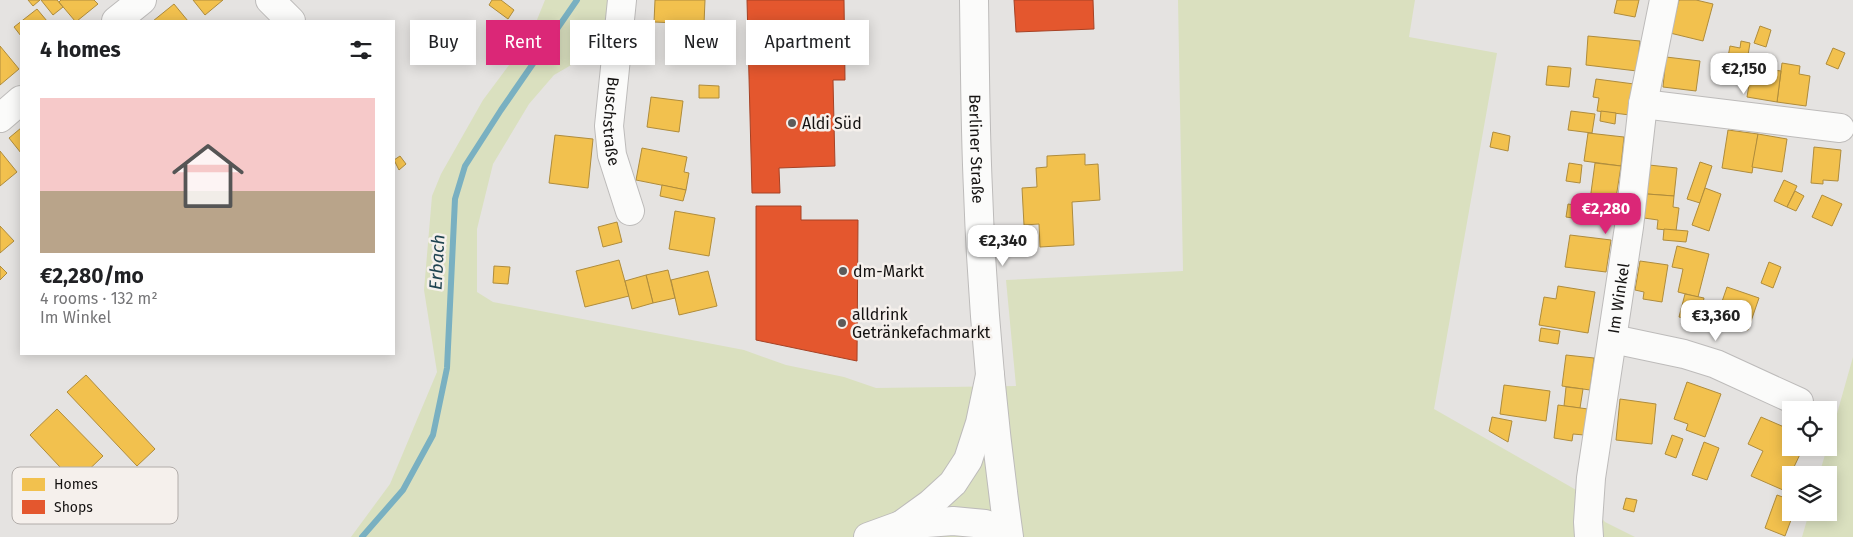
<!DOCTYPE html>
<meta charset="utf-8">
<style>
body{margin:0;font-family:"Fira Sans",sans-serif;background:#f6f6f6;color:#202124;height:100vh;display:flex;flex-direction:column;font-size:19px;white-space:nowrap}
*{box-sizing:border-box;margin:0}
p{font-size:16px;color:#757577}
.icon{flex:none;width:28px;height:28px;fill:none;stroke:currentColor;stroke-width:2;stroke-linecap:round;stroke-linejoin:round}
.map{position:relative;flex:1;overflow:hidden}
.drawer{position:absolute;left:20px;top:20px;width:375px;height:335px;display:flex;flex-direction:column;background:#fff;border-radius:0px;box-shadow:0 2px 12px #0003}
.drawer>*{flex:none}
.hud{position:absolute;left:410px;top:20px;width:475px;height:45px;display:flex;gap:10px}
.controls{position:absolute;left:1782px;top:401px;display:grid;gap:10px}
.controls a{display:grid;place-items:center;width:55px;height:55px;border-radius:0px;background:#fff;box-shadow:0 2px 12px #0003;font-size:25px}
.price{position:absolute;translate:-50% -42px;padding:0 11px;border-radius:10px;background:#fff;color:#222;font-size:16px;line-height:32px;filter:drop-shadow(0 1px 2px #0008)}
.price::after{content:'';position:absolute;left:50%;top:30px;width:15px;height:11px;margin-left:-8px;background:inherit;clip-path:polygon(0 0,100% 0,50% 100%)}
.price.on{background:#db2777;color:#fff}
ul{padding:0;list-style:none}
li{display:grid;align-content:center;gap:10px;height:265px;padding:0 20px}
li+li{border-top:1px solid #e0e0e0}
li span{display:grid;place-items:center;height:155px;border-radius:0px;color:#555}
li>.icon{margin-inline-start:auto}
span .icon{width:90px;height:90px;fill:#fffc;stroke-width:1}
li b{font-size:21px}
h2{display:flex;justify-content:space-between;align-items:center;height:60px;padding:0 20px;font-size:21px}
.pill{padding:0 18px;border-radius:0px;background:#fff;box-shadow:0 2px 12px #0003;font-size:18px;line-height:45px}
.pill.on{background:#db2777;color:#fff}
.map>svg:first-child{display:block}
</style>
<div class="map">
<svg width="1853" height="537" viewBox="0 0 1853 537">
<rect width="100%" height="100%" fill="#e5e3e1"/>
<!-- green -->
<g fill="#dae0bf">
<polygon points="545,0 608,0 606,33 597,50 554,75 529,104 493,164 477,229 477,292 493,302 744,350 786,365 844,377 876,388 1016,386 1006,280 1183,271 1178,0 1415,0 1409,37 1497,53 1434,409 1578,491 1605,522 1635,537 351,537 390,484 437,372 424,290 432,196 441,174 483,100 530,37"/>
<polygon points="1853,357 1853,537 1802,537 1809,513 1829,512 1829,475 1819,475 1827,448 1829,448 1829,442"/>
</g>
<!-- homes -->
<g fill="#f2c14e" stroke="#af8c3c">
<polygon points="28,0 40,0 33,6"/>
<polygon points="41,0 57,0 63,7 53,15"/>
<polygon points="61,0 94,0 98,4 77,21 75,21 59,2"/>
<polygon points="193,0 223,0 205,15"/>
<polygon points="492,0 501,0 514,10 508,19 489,5"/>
<polygon points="655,0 705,0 704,24 654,22"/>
<polygon points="1617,0 1639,0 1635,17 1614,13"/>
<polygon points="1679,0 1696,0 1713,4 1703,41 1670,33"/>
<polygon points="174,4 188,21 153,21"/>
<polygon points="37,9 47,21 21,21 21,36 14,27"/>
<polygon points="1760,26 1771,30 1766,47 1754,43"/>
<polygon points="1588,36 1640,41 1637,71 1586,65"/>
<polygon points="1741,41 1750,43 1747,61 1728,57 1730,46 1740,48"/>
<polygon points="0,46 19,69 0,85"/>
<polygon points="1833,48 1845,53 1838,69 1826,64"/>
<polygon points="1666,57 1700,61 1696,91 1663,87"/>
<polygon points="1782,63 1800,66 1799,74 1810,76 1806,106 1777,102"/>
<polygon points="1548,66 1571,68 1569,87 1546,85"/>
<polygon points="1752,67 1781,71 1777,102 1747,97"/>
<polygon points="1596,79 1634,84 1630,115 1597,111 1599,98 1593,97"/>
<polygon points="699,85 719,86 719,98 699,98"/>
<polygon points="651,97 683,101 679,132 647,127"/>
<polygon points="1571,111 1595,114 1592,133 1568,130"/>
<polygon points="1601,111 1616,113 1615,124 1600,121"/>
<polygon points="21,128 21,153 9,138"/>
<polygon points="1728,130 1758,134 1752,173 1722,168"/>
<polygon points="1493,132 1510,136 1508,151 1490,147"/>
<polygon points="1588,133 1624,137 1621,166 1584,161"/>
<polygon points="1758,134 1787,139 1782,172 1752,167"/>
<polygon points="555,135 593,139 588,188 549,183"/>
<polygon points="1814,147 1841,150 1838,181 1823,180 1823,184 1811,183"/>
<polygon points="642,148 687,157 684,172 689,173 686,190 636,180"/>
<polygon points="0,151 17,172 0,186"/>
<polygon points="1085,154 1085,165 1098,164 1100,200 1072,202 1074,245 1040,247 1039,224 1024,225 1022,188 1037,187 1036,168 1047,167 1047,156"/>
<polygon points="400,156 406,164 399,170 394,160"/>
<polygon points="1700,162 1712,166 1700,203 1687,199"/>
<polygon points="1569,163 1582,165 1580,183 1566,181"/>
<polygon points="1595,163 1621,166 1616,198 1610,198 1610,203 1590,200"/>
<polygon points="1649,165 1677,168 1674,196 1647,194"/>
<polygon points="1784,180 1797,186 1787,207 1774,201"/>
<polygon points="662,185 686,190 683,201 660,196"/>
<polygon points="1705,188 1721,194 1709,231 1692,225"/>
<polygon points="1795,191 1804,196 1796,211 1787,207"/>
<polygon points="1647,194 1674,196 1673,207 1679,208 1676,231 1657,229 1658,220 1644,218"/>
<polygon points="1822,195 1842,204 1832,226 1812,217"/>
<polygon points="1568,204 1588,207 1586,220 1566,217"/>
<polygon points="675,211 715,218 709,256 669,249"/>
<polygon points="617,222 622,242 603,247 598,227"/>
<polygon points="0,226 14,241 0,253"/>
<polygon points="1664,229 1688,231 1686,242 1663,240"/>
<polygon points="1570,235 1611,240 1606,272 1565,267"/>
<polygon points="1677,246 1709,254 1698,297 1678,292 1683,269 1672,267"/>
<polygon points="619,260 629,296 585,307 576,271"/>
<polygon points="1640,261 1668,265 1662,302 1643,299 1644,292 1635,290"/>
<polygon points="1769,262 1781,267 1773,288 1761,283"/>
<polygon points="0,266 7,273 0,280"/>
<polygon points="494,266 510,267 508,284 493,283"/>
<polygon points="668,270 675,298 653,303 646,275"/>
<polygon points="708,271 717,306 679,315 671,280"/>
<polygon points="646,275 653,303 632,309 625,281"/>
<polygon points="1558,286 1595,292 1588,333 1539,325 1544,297 1556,299"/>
<polygon points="1727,287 1759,298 1748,330 1716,319"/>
<polygon points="1685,294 1704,298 1699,322 1679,317"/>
<polygon points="1541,328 1560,331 1558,344 1539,341"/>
<polygon points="1566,355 1594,358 1590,390 1562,386"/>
<polygon points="86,375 155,449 137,466 67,392"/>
<polygon points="1687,382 1721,394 1705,437 1686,430 1688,424 1674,419"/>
<polygon points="1504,385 1550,391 1546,421 1500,414"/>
<polygon points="1566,387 1583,389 1580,408 1564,406"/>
<polygon points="1620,399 1656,404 1652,444 1616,440"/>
<polygon points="1558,405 1588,409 1584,435 1573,434 1572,441 1554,438"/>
<polygon points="57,409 103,456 75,483 30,435"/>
<polygon points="1492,417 1512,421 1508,442 1489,431"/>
<polygon points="1761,417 1791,430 1791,448 1803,448 1783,490 1751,476 1763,451 1748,444"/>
<polygon points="1672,435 1683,439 1676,458 1665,454"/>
<polygon points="1704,442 1719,448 1707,480 1692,475"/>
<polygon points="1777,495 1791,500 1791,512 1794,512 1785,536 1765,528"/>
<polygon points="1626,498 1637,500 1634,512 1623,509"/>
</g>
<!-- shops -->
<g fill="#e4572e" stroke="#a64225">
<polygon points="747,0 844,0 845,80 833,80 835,166 779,168 780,193 752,193"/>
<polygon points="1014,0 1093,0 1094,29 1016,32"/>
<polygon points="756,206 801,206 801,220 858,220 857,361 756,340"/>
</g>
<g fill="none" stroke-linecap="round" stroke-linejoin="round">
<!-- stream -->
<polyline stroke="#79b0c1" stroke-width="6" points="362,537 403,490 433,435 447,368 455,199 465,166 501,110 577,0"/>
<!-- minor casing -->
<g stroke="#bdbbba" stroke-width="30">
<g id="minor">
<polyline points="270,0 291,21"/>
<path id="s1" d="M622 0 609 126 612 155 630 211"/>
<path id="s2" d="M974 0C975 63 975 126 978 190 982 304 993 423 1009 537"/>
<polyline points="116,21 142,0"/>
<polyline points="1643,104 1840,128"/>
<polyline points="0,118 21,100"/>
<polyline points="1613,339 1684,354 1716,364 1799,402"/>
<path id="s3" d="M1589 537 1588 522 1591 478 1629 227 1643 104 1664 0"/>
</g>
</g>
<!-- major casing -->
<g stroke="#bdbbba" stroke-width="30">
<g id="major">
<polyline points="901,525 930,504 953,483 968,460 980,423 990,375"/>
<polyline points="868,537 901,525 953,521 985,524 1008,535"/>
</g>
</g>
<!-- minor -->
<use href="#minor" stroke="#fbfbfa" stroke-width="28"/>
<!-- major -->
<use href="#major" stroke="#fbfbfa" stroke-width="28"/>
</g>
<!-- markers -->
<g fill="#5d5b5a" stroke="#f5f0ec" stroke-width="2">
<circle cx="792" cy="123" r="5"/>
<circle cx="843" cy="271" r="5"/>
<circle cx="842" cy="323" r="5"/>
</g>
<g text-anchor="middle" stroke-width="5" stroke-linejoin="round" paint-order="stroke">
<!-- street labels -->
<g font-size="16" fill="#141211" stroke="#f5f0ec">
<text dy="6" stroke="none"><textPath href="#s1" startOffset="122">Buschstraße</textPath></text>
<text dy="6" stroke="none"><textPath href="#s2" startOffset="149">Berliner Straße</textPath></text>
<text dy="6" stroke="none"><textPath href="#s3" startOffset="241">Im Winkel</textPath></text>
</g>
<!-- poi labels -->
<g font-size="16" fill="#141211" stroke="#f5f0ec" text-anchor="start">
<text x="802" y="129">Aldi Süd</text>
<text x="853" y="277">dm-Markt</text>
<text x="852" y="320">alldrink<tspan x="852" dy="18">Getränkefachmarkt</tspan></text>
</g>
<!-- water labels -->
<g font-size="18" font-style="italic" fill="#1f4350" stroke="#f5f0ec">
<text transform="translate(437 262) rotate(-87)" y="6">Erbach</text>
</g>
</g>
<!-- legend -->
<rect x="12" y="467" width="166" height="57" rx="8" fill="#f5f0ec" stroke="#b2adaa" stroke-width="1"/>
<rect x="22" y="478" width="23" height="13" fill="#f2c14e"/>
<rect x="22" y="500" width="23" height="14" fill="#e4572e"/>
<g font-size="14" fill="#141211">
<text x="54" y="489">Homes</text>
<text x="54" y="512">Shops</text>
</g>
</svg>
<div class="controls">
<a><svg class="icon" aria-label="locate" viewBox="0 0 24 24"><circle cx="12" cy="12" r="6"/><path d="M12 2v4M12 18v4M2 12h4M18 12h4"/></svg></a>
<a><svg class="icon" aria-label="layers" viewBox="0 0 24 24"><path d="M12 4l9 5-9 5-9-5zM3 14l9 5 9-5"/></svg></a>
</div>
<b class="price" style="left:1744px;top:95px">€2,150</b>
<b class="price on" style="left:1606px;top:235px">€2,280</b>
<b class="price" style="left:1003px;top:267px">€2,340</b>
<b class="price" style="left:1716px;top:342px">€3,360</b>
<div class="hud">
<a class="pill">Buy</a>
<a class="pill on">Rent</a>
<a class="pill">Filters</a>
<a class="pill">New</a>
<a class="pill">Apartment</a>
</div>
<section class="drawer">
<h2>4 homes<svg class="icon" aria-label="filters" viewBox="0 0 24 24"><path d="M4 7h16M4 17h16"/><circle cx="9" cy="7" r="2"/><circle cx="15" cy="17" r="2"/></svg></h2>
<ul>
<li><span style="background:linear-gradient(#f6c9c9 60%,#b9a48a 0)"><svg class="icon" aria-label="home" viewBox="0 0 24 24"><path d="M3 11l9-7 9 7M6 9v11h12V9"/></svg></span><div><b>€2,280/mo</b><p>4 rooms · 132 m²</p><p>Im Winkel</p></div></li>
</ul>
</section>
</div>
